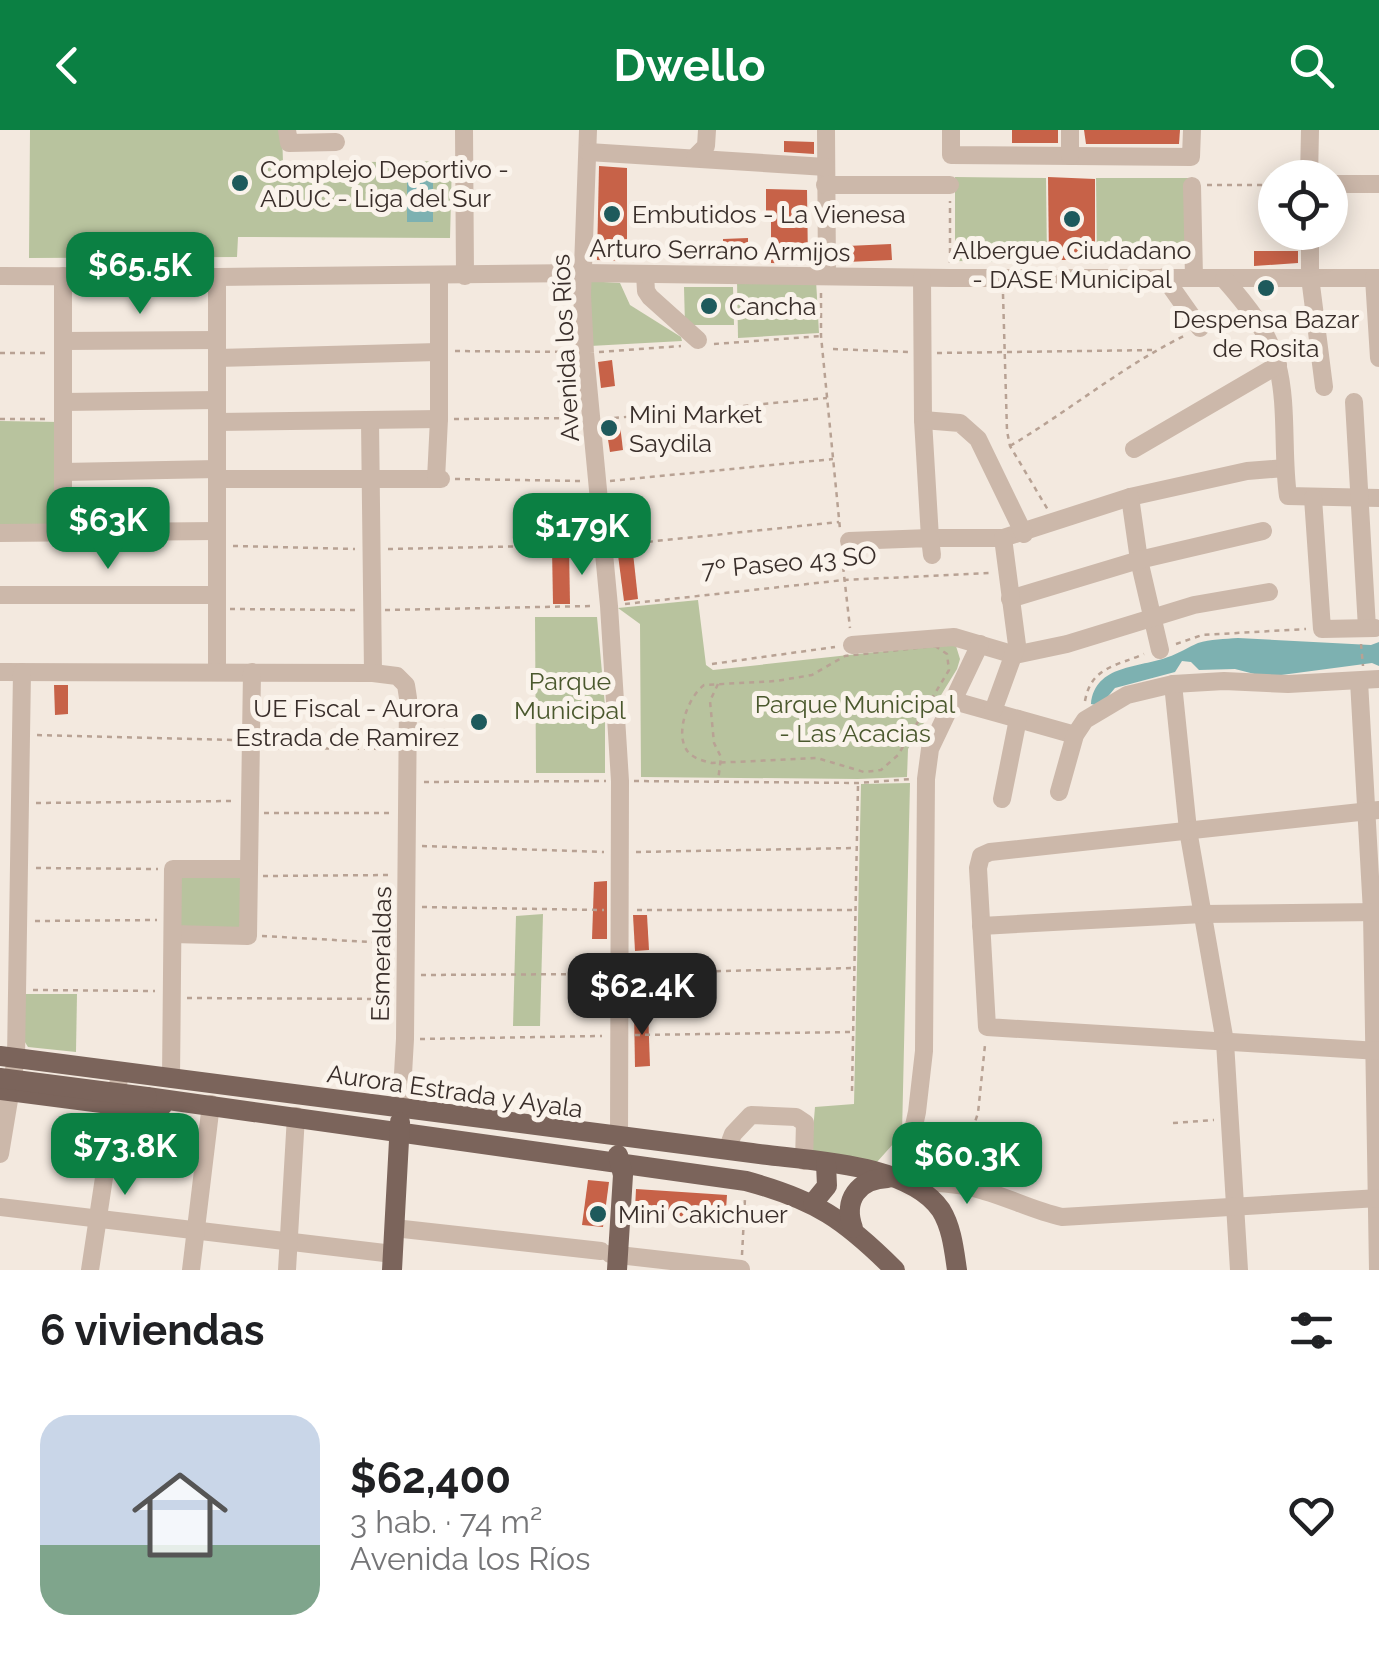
<!DOCTYPE html>
<html lang="es">
<meta charset="utf-8">
<style>
body{margin:0;font-family:Raleway,sans-serif;background:#f6f6f6;color:#202124;height:100vh;display:flex;flex-direction:column;font-size:38px;white-space:nowrap}
*{box-sizing:border-box;margin:0}
p{font-size:32px;color:#757577}
.icon{flex:none;width:55px;height:55px;fill:none;stroke:currentColor;stroke-width:2;stroke-linecap:round;stroke-linejoin:round}
.map{position:relative;height:1140px;overflow:hidden}
.sheet{display:flex;flex-direction:column;background:#fff;flex:1}
.sheet>*{flex:none}
.fabs{position:absolute;left:1258px;top:30px;display:grid;gap:20px}
.fabs a{display:grid;place-items:center;width:90px;height:90px;border-radius:50%;background:#fff;box-shadow:0 5px 25px #0003;font-size:50px}
.price{position:absolute;translate:-50% -85px;padding:0 22px;border-radius:20px;background:#0b8043;color:#fff;font-size:32px;line-height:65px;filter:drop-shadow(0 2px 5px #0008)}
.price::after{content:'';position:absolute;left:50%;top:60px;width:30px;height:22px;margin-left:-15px;background:inherit;clip-path:polygon(0 0,100% 0,50% 100%)}
.price.selected{background:#222;color:#fff}
ul{padding:0;list-style:none}
li{display:flex;align-items:center;gap:30px;height:250px;padding:0 40px}
li span{display:grid;place-items:center;flex:none;width:280px;height:200px;border-radius:30px;color:#555}
li>.icon{margin-inline-start:auto}
span .icon{width:120px;height:120px;fill:#fffc;stroke-width:1}
li b{font-size:42px}
h2{display:flex;justify-content:space-between;align-items:center;height:120px;padding:0 40px;font-size:42px}
header{display:flex;justify-content:space-between;align-items:center;height:130px;padding:0 40px;background:#0b8043;color:#fff;font-size:45px;font-weight:700}
.map>svg:first-child{display:block}
</style>
<header><svg class="icon" aria-label="back" viewBox="0 0 24 24"><path d="M15 5l-7 7 7 7"/></svg>Dwello<svg class="icon" aria-label="search" viewBox="0 0 24 24"><circle cx="10" cy="10" r="6"/><path d="M15 15l6 6"/></svg></header>
<div class="map">
<svg width="1379" height="1140" viewBox="0 0 1379 1140">
<rect width="100%" height="100%" fill="#f3e9df"/>
<!-- green -->
<g fill="#b8c39e">
<polygon points="30,0 282,0 283,33 452,31 450,108 238,107 237,127 29,128"/>
<polygon points="955,47 1046,48 1047,132 955,131"/>
<polygon points="1096,48 1188,48 1188,132 1097,132"/>
<polygon points="737,150 816,150 819,203 738,208"/>
<polygon points="587,151 620,153 630,175 681,207 682,211 590,216"/>
<polygon points="684,157 733,157 734,195 685,195"/>
<polygon points="0,291 60,292 60,399 0,400"/>
<polygon points="698,470 706,535 713,540 949,514 956,516 960,529 957,539 908,619 907,647 858,649 641,647 640,494 618,478"/>
<polygon points="535,487 597,487 605,576 605,643 536,643"/>
<polygon points="910,653 902,1004 877,1032 811,1025 815,977 854,974 861,654"/>
<polygon points="177,743 244,743 244,799 178,799"/>
<polygon points="543,784 540,896 513,896 516,786"/>
<polygon points="24,864 77,864 76,922 28,917 23,909"/>
</g>
<!-- water -->
<g fill="#7db1b1">
<rect x="407" y="42" width="26" height="50"/>
<path d="M1238 508 1371 515 1379 512V536L1372 533 1266 547 1235 539 1199 540 1191 532 1182 531 1175 542 1115 558 1100 576 1091 574C1095 534 1140 538 1168 527 1178 524 1188 517 1198 513 1210 509 1225 509 1238 508Z"/>
</g>
<!-- building -->
<g fill="#c76248">
<rect x="1012" y="0" width="46" height="13"/>
<polygon points="1084,0 1180,0 1179,14 1086,14"/>
<polygon points="784,11 814,12 814,24 784,22"/>
<polygon points="599,36 627,38 627,131 597,130"/>
<polygon points="1048,47 1095,49 1095,130 1049,130"/>
<polygon points="766,59 807,60 808,134 771,133 771,85 766,85"/>
<polygon points="748,108 748,133 723,132 723,109"/>
<polygon points="891,114 892,130 847,132 847,116"/>
<polygon points="1254,121 1298,121 1298,133 1254,136"/>
<polygon points="612,230 615,256 601,258 598,232"/>
<polygon points="620,295 623,320 610,322 606,297"/>
<polygon points="569,417 570,474 553,474 552,418"/>
<polygon points="633,423 638,469 624,471 618,425"/>
<polygon points="54,555 68,555 68,584 55,585"/>
<polygon points="607,751 607,809 592,809 594,752"/>
<polygon points="633,785 647,785 649,820 635,821"/>
<polygon points="648,879 650,936 635,937 634,880"/>
<polygon points="588,1050 609,1052 603,1097 582,1095"/>
<polygon points="636,1059 727,1065 725,1094 671,1092 671,1082 635,1079"/>
</g>
<g fill="none" stroke-linecap="round" stroke-linejoin="round">
<!-- path -->
<g stroke="#b8a294" stroke-width="2.5" stroke-dasharray="5 5" stroke-linecap="butt">
<polyline points="1207,55 1275,55"/>
<polyline points="950,133 950,71"/>
<polyline points="821,163 821,206 840,399"/>
<polyline points="1003,164 1007,301 1010,316 1048,380"/>
<polyline points="1215,190 1231,183"/>
<polyline points="714,214 821,206"/>
<polyline points="833,219 909,222"/>
<polyline points="455,221 572,222"/>
<polyline points="599,222 681,216"/>
<polyline points="0,223 47,223"/>
<polyline points="937,223 1156,220"/>
<polyline points="0,289 47,289"/>
<polyline points="454,289 576,288"/>
<polyline points="604,289 827,268"/>
<path d="M1010 316C1069 281 1124 235 1186 205"/>
<polyline points="455,349 582,351"/>
<polyline points="610,351 833,329"/>
<polyline points="618,415 839,392"/>
<polyline points="233,416 355,419"/>
<polyline points="388,419 585,415"/>
<polyline points="842,427 850,498"/>
<polyline points="625,474 844,450 991,443"/>
<polyline points="230,479 357,480"/>
<polyline points="385,480 592,476"/>
<polyline points="1176,514 1202,505 1306,499"/>
<polyline points="1361,514 1363,536"/>
<path d="M935 516 947 524 949 540 898 625 881 640 864 642 817 628 712 633C704 631 695 629 689 623 673 606 688 567 704 555L776 551 812 545 845 526Z"/>
<polyline points="712,534 835,517"/>
<polyline points="718,554 710,571 714,613 721,627 718,651"/>
<path d="M1085 571C1091 537 1116 536 1144 524"/>
<polyline points="37,605 234,610"/>
<polyline points="264,618 391,619"/>
<polyline points="634,651 858,653 911,649"/>
<polyline points="424,652 606,651"/>
<polyline points="36,673 233,671"/>
<polyline points="264,683 391,683"/>
<polyline points="422,716 604,722"/>
<polyline points="636,722 855,718"/>
<polyline points="36,738 158,739"/>
<polyline points="263,746 390,745"/>
<polyline points="422,777 604,780"/>
<polyline points="637,780 855,780"/>
<polyline points="35,791 157,790"/>
<polyline points="262,806 389,813"/>
<polyline points="636,843 854,838"/>
<polyline points="421,845 603,844"/>
<polyline points="33,860 155,861"/>
<polyline points="187,868 389,869"/>
<polyline points="635,905 854,902"/>
<polyline points="420,909 602,906"/>
<polyline points="852,961 858,654"/>
<polyline points="1173,993 1214,990"/>
<polyline points="960,1038 978,983 985,915"/>
<polyline points="742,1125 745,1068"/>
</g>
<!-- minor -->
<g stroke="#ccb8aa" stroke-width="18">
<polyline points="287,0 289,13 336,12"/>
<polyline points="464,0 465,146"/>
<polyline points="588,0 582,165 585,223 609,476 620,651 619,1008"/>
<polyline points="826,0 827,146"/>
<polyline points="951,0 951,25 1191,27 1192,0"/>
<polyline points="588,22 826,37"/>
<polyline points="1070,26 1070,0"/>
<polyline points="695,27 706,16 707,0"/>
<polyline points="1309,48 1310,0"/>
<polyline points="1330,54 1379,54"/>
<polyline points="825,55 950,55"/>
<polyline points="1192,56 1194,147"/>
<polyline points="1310,102 1310,147 1324,257"/>
<polyline points="645,144 646,161 650,167 698,210"/>
<polyline points="0,146 217,147 583,143 950,148 1379,148"/>
<polyline points="1164,147 1200,198"/>
<polyline points="922,148 923,290 930,408 1003,408 1130,367 1247,341 1285,338"/>
<polyline points="1374,148 1379,228"/>
<path d="M1224 149C1246 174 1269 202 1277 234 1288 274 1282 324 1288 366L1379 368"/>
<polyline points="63,211 217,210"/>
<polyline points="217,228 438,222"/>
<polyline points="63,272 217,270"/>
<polyline points="1354,272 1367,498"/>
<polyline points="923,290 960,293 978,309 1024,404"/>
<polyline points="370,291 373,543"/>
<polyline points="217,292 439,289"/>
<polyline points="1134,319 1278,235"/>
<polyline points="63,342 217,339"/>
<polyline points="217,349 441,349"/>
<polyline points="436,349 439,289 439,146"/>
<polyline points="1130,367 1139,430 1160,520"/>
<polyline points="1313,368 1322,499 1375,498"/>
<polyline points="63,402 63,146"/>
<polyline points="0,403 217,401"/>
<polyline points="849,411 930,408 932,425"/>
<polyline points="0,465 217,465"/>
<polyline points="1010,469 1139,430 1263,401"/>
<polyline points="852,515 954,507 1015,525 1067,514 1194,475 1269,462"/>
<polyline points="217,541 217,147"/>
<polyline points="0,542 373,543 397,546 406,555 408,568 405,909 401,979"/>
<polyline points="1359,551 1372,782 1378,1140"/>
<polyline points="1173,554 1188,700 1225,912 1239,1140"/>
<polyline points="954,571 1075,605"/>
<polyline points="993,581 1017,515 1003,408"/>
<polyline points="1059,662 1075,605 1085,590 1127,565 1173,554 1224,551 1288,554 1379,549"/>
<polyline points="1002,669 1018,589"/>
<polyline points="1379,680 990,722 981,726 978,738 987,897 1379,921"/>
<polyline points="981,796 1203,784 1379,782"/>
<polyline points="173,804 248,806 252,542"/>
<polyline points="171,949 173,739 249,739"/>
<polyline points="727,1020 733,1004 751,985 796,987 805,993 804,1031"/>
<polyline points="0,1024 16,928 22,542"/>
<polyline points="902,1050 917,982 924,921 926,649 930,619 980,514"/>
<path d="M910 1052C935 1053 960 1053 984 1061 1010 1068 1034 1081 1062 1087L1379 1068"/>
<polyline points="0,1077 393,1124"/>
<polyline points="394,1098 601,1121"/>
<polyline points="610,1124 741,1139"/>
<polyline points="90,1140 120,942"/>
<polyline points="191,1140 211,974"/>
<polyline points="287,1140 296,986"/>
</g>
<!-- major -->
<g stroke="#7b645b" stroke-width="20">
<path d="M0 926 752 1023C806 1031 908 1032 941 1080 952 1098 954 1120 957 1140"/>
<polyline points="0,960 148,979 162,976"/>
<path d="M147 967 746 1051C816 1070 844 1089 895 1140"/>
<polyline points="813,1073 827,1056 826,1034"/>
<path d="M853 1098C843 1070 858 1049 888 1048"/>
<polyline points="392,1140 400,992"/>
<polyline points="617,1140 623,1045 618,1025"/>
</g>
<!-- major-bridge -->
<polyline stroke="#7b645b" stroke-width="20" points="0,948 147,967"/>
</g>
<!-- markers -->
<g fill="#1e5a5c" stroke="#faf3eb" stroke-width="4">
<circle cx="240" cy="53" r="10"/>
<circle cx="612" cy="84" r="10"/>
<circle cx="1072" cy="89" r="10"/>
<circle cx="1266" cy="158" r="10"/>
<circle cx="709" cy="176" r="10"/>
<circle cx="609" cy="298" r="10"/>
<circle cx="479" cy="592" r="10"/>
<circle cx="598" cy="1084" r="10"/>
</g>
<g text-anchor="middle" stroke-width="10" stroke-linejoin="round" paint-order="stroke">
<!-- poi labels -->
<g font-size="25" fill="#392e2a" stroke="#faf3eb" text-anchor="start">
<text x="260" y="48">Complejo Deportivo -<tspan x="260" dy="29">ADUC - Liga del Sur</tspan></text>
<text x="632" y="93">Embutidos - La Vienesa</text>
<text x="1072" y="129" text-anchor="middle">Albergue Ciudadano<tspan x="1072" dy="29">- DASE Municipal</tspan></text>
<text x="729" y="185">Cancha</text>
<text x="1266" y="198" text-anchor="middle">Despensa Bazar<tspan x="1266" dy="29">de Rosita</tspan></text>
<text x="629" y="293">Mini Market<tspan x="629" dy="29">Saydila</tspan></text>
<text x="459" y="587" text-anchor="end">UE Fiscal - Aurora<tspan x="459" dy="29">Estrada de Ramirez</tspan></text>
<text x="618" y="1093">Mini Cakichuer</text>
</g>
<!-- street labels -->
<g font-size="25" fill="#392e2a" stroke="#faf3eb">
<text transform="translate(720 120) rotate(1)" y="9">Arturo Serrano Armijos</text>
<text transform="translate(565 218) rotate(-93)" y="9">Avenida los Ríos</text>
<text transform="translate(789 432) rotate(-5)" y="9">7º Paseo 43 SO</text>
<text transform="translate(381 824) rotate(-89)" y="9">Esmeraldas</text>
<text transform="translate(455 961) rotate(8)" y="9">Aurora Estrada y Ayala</text>
</g>
<!-- park labels -->
<g font-size="25" fill="#4a582d" stroke="#faf3eb">
<text x="570" y="560">Parque<tspan x="570" dy="29">Municipal</tspan></text>
<text x="855" y="583">Parque Municipal<tspan x="855" dy="29">- Las Acacias</tspan></text>
</g>
</g>
</svg>
<div class="fabs">
<a><svg class="icon" aria-label="locate" viewBox="0 0 24 24"><circle cx="12" cy="12" r="6"/><path d="M12 2v4M12 18v4M2 12h4M18 12h4"/></svg></a>
</div>
<b class="price" style="left:140px;top:187px">$65.5K</b>
<b class="price" style="left:108px;top:442px">$63K</b>
<b class="price" style="left:582px;top:448px">$179K</b>
<b class="price selected" style="left:642px;top:908px">$62.4K</b>
<b class="price" style="left:125px;top:1068px">$73.8K</b>
<b class="price" style="left:967px;top:1077px">$60.3K</b>
</div>
<section class="sheet">
<h2>6 viviendas<svg class="icon" aria-label="filters" viewBox="0 0 24 24"><path d="M4 7h16M4 17h16"/><circle cx="9" cy="7" r="2"/><circle cx="15" cy="17" r="2"/></svg></h2>
<ul>
<li><span style="background:linear-gradient(#c9d6e8 65%,#7fa58c 0)"><svg class="icon" aria-label="home" viewBox="0 0 24 24"><path d="M3 11l9-7 9 7M6 9v11h12V9"/></svg></span><div><b>$62,400</b><p>3 hab. · 74 m²</p><p>Avenida los Ríos</p></div><svg class="icon" aria-label="heart" viewBox="0 0 24 24"><path d="M12 20l-8-8c-3-5 5-10 8-4 3-6 11-1 8 4z"/></svg></li>
</ul>
</section>
